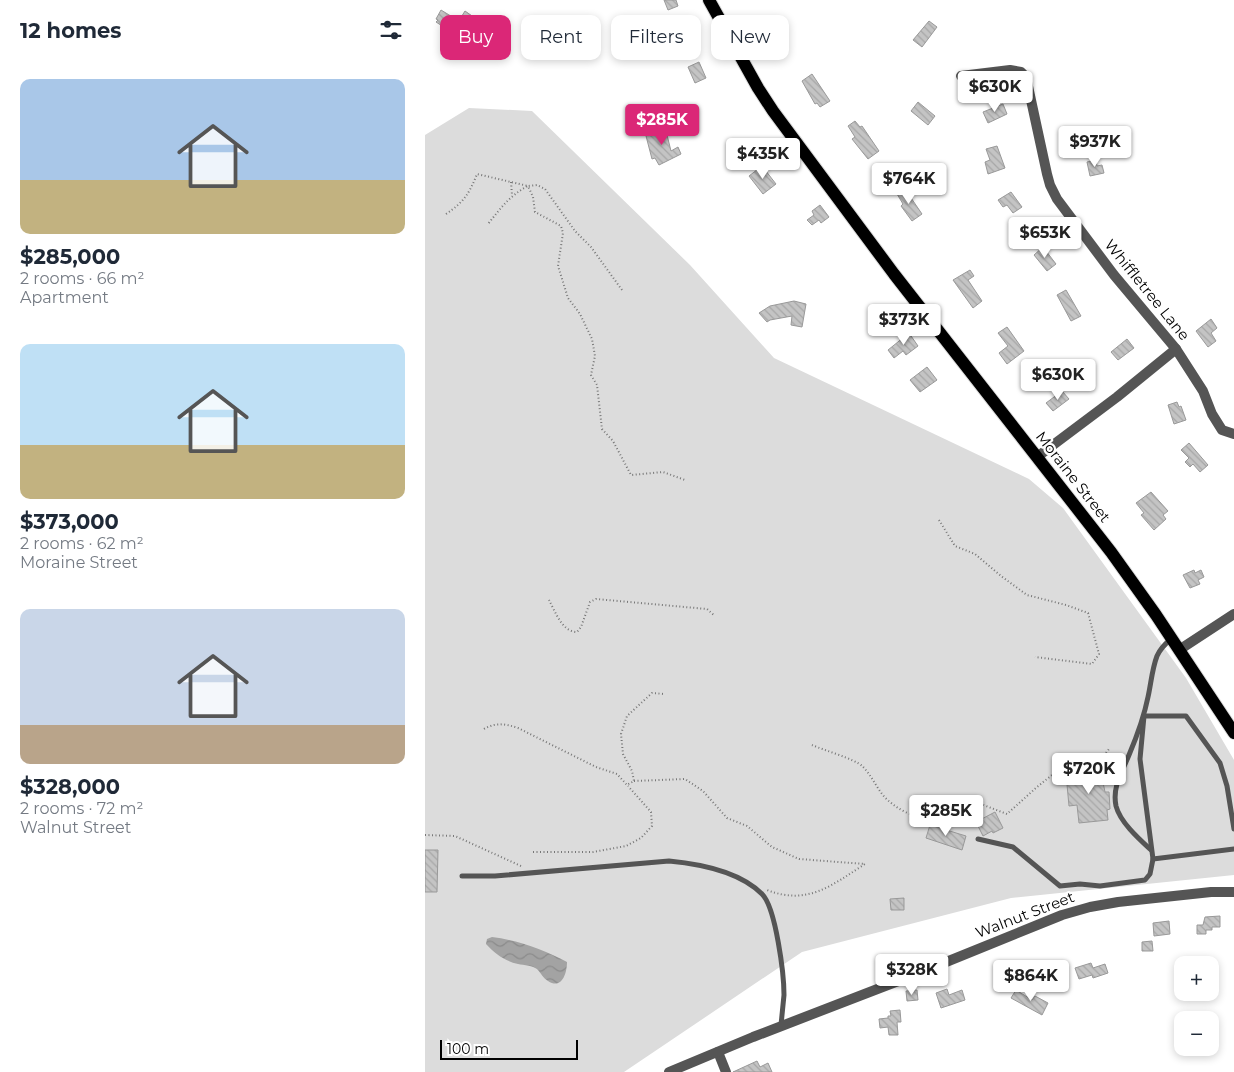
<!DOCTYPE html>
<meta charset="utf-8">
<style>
body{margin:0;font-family:Montserrat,sans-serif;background:#f2f2f3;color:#1f2937;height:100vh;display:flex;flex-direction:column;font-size:19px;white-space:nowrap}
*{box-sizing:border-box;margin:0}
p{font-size:16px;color:#747a83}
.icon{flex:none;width:28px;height:28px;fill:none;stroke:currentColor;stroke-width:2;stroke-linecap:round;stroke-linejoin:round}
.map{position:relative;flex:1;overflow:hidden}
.panel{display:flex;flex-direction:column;background:#fff;width:425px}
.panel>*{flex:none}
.hud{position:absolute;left:15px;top:15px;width:475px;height:45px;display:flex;gap:10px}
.tools{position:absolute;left:749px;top:956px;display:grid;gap:10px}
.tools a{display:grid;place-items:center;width:45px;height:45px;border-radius:10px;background:#fff;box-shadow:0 2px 8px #0003;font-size:25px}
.scale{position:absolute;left:15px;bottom:12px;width:138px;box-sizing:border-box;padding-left:5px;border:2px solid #000;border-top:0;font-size:14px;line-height:18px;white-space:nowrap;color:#000;-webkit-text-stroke:4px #fff;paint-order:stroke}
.price{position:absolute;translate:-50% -42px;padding:0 11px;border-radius:5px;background:#fff;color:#222;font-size:16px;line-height:32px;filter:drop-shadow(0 1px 2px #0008)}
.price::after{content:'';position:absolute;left:50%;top:30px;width:15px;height:11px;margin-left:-8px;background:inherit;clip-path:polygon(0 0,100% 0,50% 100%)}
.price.on{background:#db2777;color:#fff}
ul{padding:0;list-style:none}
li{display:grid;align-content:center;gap:10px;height:265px;padding:0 20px}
li span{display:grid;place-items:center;height:155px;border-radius:10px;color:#555}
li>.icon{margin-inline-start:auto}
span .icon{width:90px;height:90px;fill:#fffc;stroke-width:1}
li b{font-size:21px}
h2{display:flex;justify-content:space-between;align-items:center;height:60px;padding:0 20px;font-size:21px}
.tag{padding:0 18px;border-radius:10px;background:#fff;box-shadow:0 2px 8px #0003;font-size:18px;line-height:45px}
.tag.on{background:#db2777;color:#fff}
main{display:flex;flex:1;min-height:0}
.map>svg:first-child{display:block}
</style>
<main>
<section class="panel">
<h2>12 homes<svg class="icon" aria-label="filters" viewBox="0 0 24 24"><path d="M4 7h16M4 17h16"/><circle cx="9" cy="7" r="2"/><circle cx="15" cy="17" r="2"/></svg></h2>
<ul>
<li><span style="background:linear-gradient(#a9c7e8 65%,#c2b280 0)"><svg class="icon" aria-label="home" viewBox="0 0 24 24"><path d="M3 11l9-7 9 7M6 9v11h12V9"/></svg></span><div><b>$285,000</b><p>2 rooms · 66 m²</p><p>Apartment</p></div></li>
<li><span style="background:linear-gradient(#bfe0f5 65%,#c2b280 0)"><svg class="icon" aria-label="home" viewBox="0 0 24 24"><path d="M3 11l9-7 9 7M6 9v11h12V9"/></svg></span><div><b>$373,000</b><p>2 rooms · 62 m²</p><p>Moraine Street</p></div></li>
<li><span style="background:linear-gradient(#c9d6e8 75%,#b9a48a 0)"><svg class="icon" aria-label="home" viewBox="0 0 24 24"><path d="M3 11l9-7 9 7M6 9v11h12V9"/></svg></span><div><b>$328,000</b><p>2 rooms · 72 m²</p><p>Walnut Street</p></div></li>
</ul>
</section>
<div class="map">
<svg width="809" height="1072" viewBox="0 0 809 1072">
<defs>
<pattern id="water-waves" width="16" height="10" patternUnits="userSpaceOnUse" patternTransform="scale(1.25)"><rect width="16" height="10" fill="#a3a3a3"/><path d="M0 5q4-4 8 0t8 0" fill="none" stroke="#8b8b8b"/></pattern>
<pattern id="building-back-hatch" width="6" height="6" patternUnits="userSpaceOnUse" patternTransform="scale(1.25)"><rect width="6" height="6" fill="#c4c4c4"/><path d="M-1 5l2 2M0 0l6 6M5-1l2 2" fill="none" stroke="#a7a7a7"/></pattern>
</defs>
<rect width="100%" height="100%" fill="#fff"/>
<!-- grass -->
<polygon fill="#dcdcdc" points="44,108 107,111 265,265 349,358 604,479 638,508 761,678 809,760 809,875 586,898 377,952 199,1072 0,1072 0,135"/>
<!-- water -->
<path fill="url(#water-waves)" d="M67 937C92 940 120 950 142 962 142 973 137 990 123 981 118 978 116 973 112 969 108 966 99 965 93 964 80 961 70 954 61 944L62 939Z"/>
<!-- building -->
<g fill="url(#building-back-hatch)" stroke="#999">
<polygon points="239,0 251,0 253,6 243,10"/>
<polygon points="16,10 29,18 22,29 11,22 13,20 11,19"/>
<polygon points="40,11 50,18 45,26 35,19"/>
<polygon points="504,21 512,27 497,47 488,40"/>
<polygon points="263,31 268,46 257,49 254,40 248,42 246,34"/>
<polygon points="274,62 281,78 270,83 263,67"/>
<polygon points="387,74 405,101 395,107 392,103 390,104 377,81"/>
<polygon points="493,102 510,116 503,125 486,111"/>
<polygon points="578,104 582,114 563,123 558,112"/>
<polygon points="430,121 435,127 437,126 454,151 443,159 427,139 430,137 423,126"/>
<polygon points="243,124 247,132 242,135 246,151 253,147 256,154 234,165 230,158 227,159 221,136"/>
<polygon points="572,146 580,168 563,174 560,162 565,160 561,149"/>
<polygon points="671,160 672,166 677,165 679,173 665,176 662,162"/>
<polygon points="337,166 351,184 338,194 324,176"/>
<polygon points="480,189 497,214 487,221 476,206 478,204 472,194"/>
<polygon points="586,192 597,207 588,213 582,205 578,207 573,200"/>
<polygon points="395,205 404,217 396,223 394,220 387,225 382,220 389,215 387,211"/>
<polygon points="618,247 631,264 622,271 609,255"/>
<polygon points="545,270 549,276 543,280 557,301 548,308 528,280"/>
<polygon points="641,290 656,316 646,321 632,295"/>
<polygon points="369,301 381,304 377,327 366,325 367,316 345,320 342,322 334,313 345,306"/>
<polygon points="786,319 792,328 786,333 791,341 783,347 771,331"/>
<polygon points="582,327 599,351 582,364 574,353 583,346 573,333"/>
<polygon points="484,333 493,346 481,355 478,351 469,358 463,350"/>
<polygon points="702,339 709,348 693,360 686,352"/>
<polygon points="502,367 512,380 495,392 485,380"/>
<polygon points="637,391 644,399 628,411 621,403"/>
<polygon points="752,402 754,407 756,406 761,420 749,424 743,405"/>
<polygon points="764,443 783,465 775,472 768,464 765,467 760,462 764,458 756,450"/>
<polygon points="726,492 743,511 738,515 741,519 729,530 716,515 719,513 711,503"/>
<polygon points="769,570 770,573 776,570 779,577 773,580 775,584 765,588 758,575"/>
<polygon points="675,768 680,792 684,792 685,809 682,810 683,820 654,823 652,805 644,806 641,774 653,773 653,771"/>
<polygon points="570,812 578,828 568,833 567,831 558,836 551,822"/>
<polygon points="505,825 541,836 537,850 501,838"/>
<polygon points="0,850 13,850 12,892 0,892"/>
<polygon points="479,898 479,910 466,910 465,899"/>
<polygon points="795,916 795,927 787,927 787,930 781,930 781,934 772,934 772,925 778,925 780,917"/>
<polygon points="744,921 745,934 729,936 728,923"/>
<polygon points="727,941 728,951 717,951 717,942"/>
<polygon points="666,963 668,968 680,964 683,973 668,978 667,975 654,979 650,968"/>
<polygon points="522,989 524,995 537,990 540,1000 516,1008 511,993"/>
<polygon points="492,990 493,1000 482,1001 481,991"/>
<polygon points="591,990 607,1000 610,996 623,1003 617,1015 586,998"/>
<polygon points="475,1010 476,1022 472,1022 473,1035 464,1035 463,1027 455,1028 454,1019 463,1018 463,1016 466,1016 465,1011"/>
<polygon points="332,1061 335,1067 343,1063 347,1072 308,1072"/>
</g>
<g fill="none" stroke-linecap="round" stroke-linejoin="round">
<!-- primary casing -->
<g stroke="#dbdbdb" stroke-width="14">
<polyline id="primary" points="284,0 333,88 348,111 469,274 686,552 731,615 809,733"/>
</g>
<!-- path -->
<g stroke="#777" stroke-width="2" stroke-dasharray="1 2.5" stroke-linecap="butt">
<polyline points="86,182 87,195"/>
<path d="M21 214C39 202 44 194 52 174L103 186C85 195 75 209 63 224"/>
<polyline points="197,290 166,247 150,231 120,189 112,185 103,186 108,197 110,212 136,226 138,233 133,266 143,298 155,314 167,339 170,356 166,375 172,385 177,429 188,441 206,475 238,472 260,480"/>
<polyline points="514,520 530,546 550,554 576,576 602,595 641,605 663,613 674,654 667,664 610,657"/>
<path d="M124 600C130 611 137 632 152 632L156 627 165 602 171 599 282 609 290 616"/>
<path d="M59 729C71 722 81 724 93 728L171 767 192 774 202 785 209 781 207 771 198 754 196 734 202 716 227 693 239 694"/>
<path d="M387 745C398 750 430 759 437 766 448 776 453 793 465 802 495 827 523 818 556 804L582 814 612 787 632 771 672 765 684 749"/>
<path d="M209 781 260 779 278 791 302 818 322 826 347 847 374 859 440 864C407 885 383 906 342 890"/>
<polyline points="0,835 30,836 96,866"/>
<polyline points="108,852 168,852 201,846 216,838 227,826 226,812 203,786"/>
</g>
<!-- lane -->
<g stroke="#555" stroke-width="5">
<polyline points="809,829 802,786 795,763 761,716 719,716 715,759 728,859 809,849"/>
<polyline points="553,839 588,847 635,886 655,884 675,886 720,880 725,874 728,859"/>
<path d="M726 850C714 839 695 822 691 806 687 787 697 772 704 755 712 736 719 717 723 697 726 684 727 669 732 656 735 649 740 644 746 639"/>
<path d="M37 876H70L244 861C276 864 314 871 337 894 351 908 359 975 359 995 358 1005 357 1015 356 1025"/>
</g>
<!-- street -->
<g stroke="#555" stroke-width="10">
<polyline points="536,76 585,70 596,72 601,77 622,174 625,185 632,199 689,275 751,349 778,391 787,414 797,430 809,434"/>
<polyline points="612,457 692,397 751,349"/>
<polyline points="754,650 809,614"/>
<polyline points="293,1052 301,1072"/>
<polyline points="244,1072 328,1037 494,973 637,915 665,907 693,902 786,892 809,892"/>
</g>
<!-- primary -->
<use href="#primary" stroke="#000" stroke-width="12"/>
</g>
<g text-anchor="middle" stroke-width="4.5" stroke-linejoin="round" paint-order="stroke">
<!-- street labels -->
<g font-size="15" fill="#000" stroke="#fff">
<text transform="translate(722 290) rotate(51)" y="5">Whiffletree Lane</text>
<text transform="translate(648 477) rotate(52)" y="5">Moraine Street</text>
<text transform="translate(600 915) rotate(-21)" y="5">Walnut Street</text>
</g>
</g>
</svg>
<div class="tools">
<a>+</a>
<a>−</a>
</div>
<div class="scale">100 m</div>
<b class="price" style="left:570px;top:113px">$630K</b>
<b class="price on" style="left:237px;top:146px">$285K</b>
<b class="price" style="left:670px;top:168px">$937K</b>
<b class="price" style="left:338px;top:180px">$435K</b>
<b class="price" style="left:484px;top:205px">$764K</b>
<b class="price" style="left:620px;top:259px">$653K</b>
<b class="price" style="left:479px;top:346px">$373K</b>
<b class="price" style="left:633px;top:401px">$630K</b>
<b class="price" style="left:664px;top:795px">$720K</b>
<b class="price" style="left:521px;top:837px">$285K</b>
<b class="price" style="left:487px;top:996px">$328K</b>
<b class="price" style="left:606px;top:1002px">$864K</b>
<div class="hud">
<a class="tag on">Buy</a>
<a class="tag">Rent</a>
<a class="tag">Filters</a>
<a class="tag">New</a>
</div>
</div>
</main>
